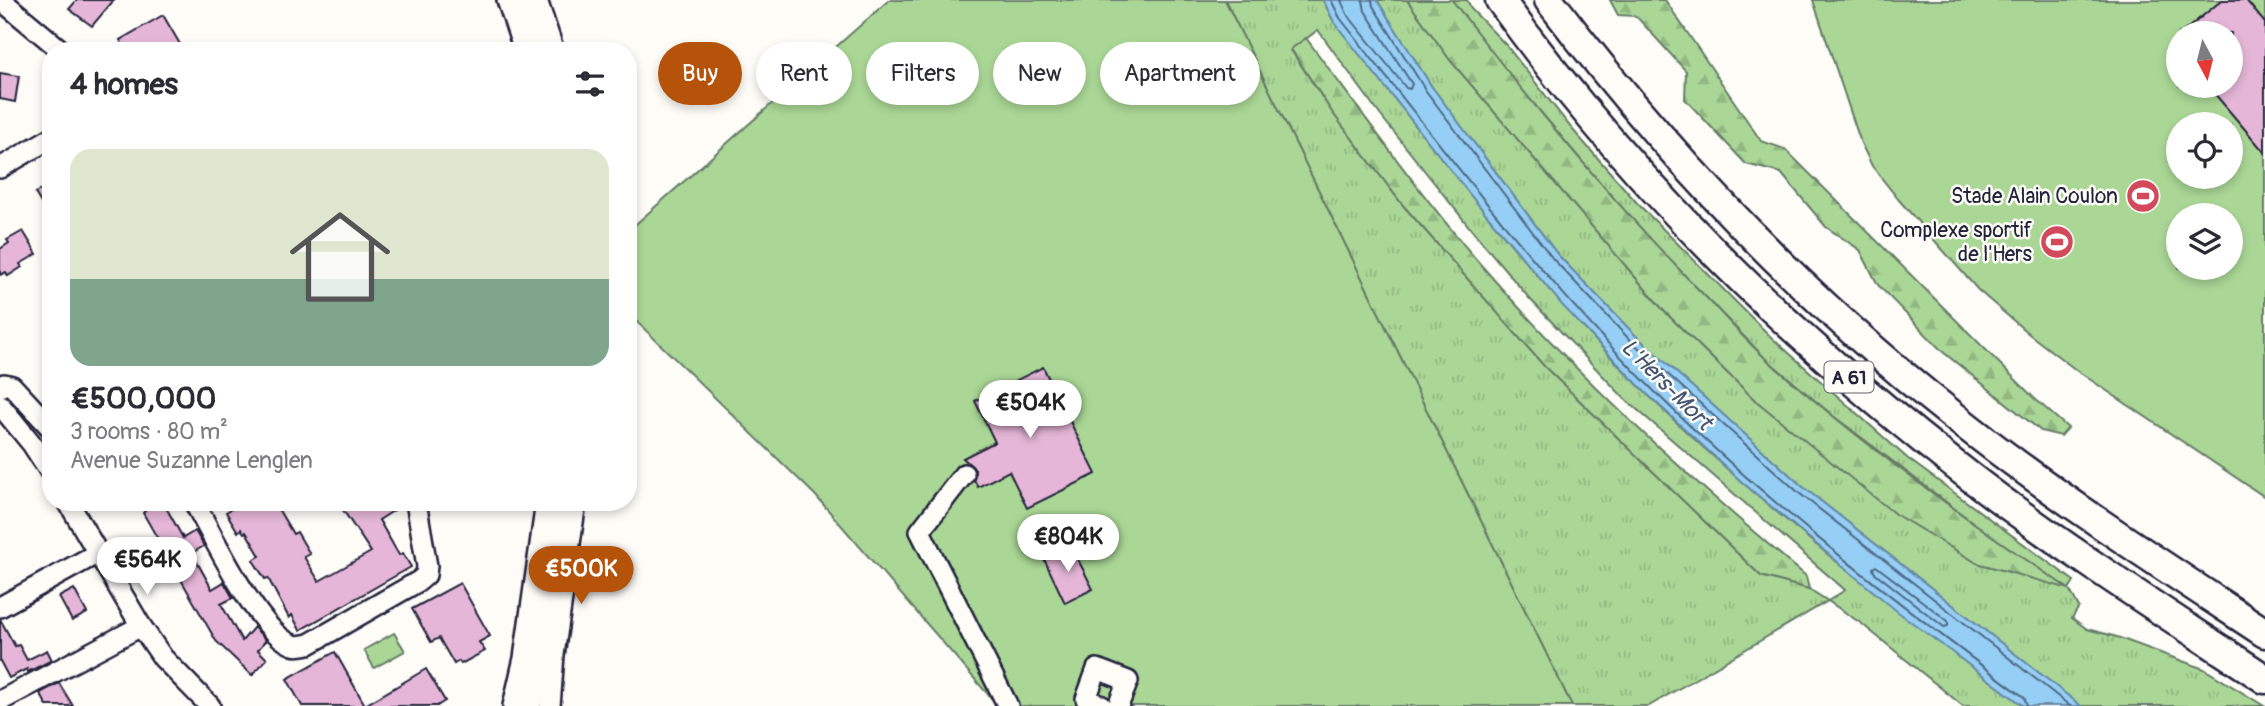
<!DOCTYPE html>
<meta charset="utf-8">
<style>
body{margin:0;font-family:Pangolin,sans-serif;background:#f7f7f7;color:#2b2b33;height:100vh;display:flex;flex-direction:column;font-size:26px;white-space:nowrap}
*{box-sizing:border-box;margin:0}
p{font-size:23px;color:#7c7c81}
.icon{flex:none;width:38px;height:38px;fill:none;stroke:currentColor;stroke-width:2;stroke-linecap:round;stroke-linejoin:round}
.map{position:relative;flex:1;overflow:hidden}
.drawer{position:absolute;left:42px;top:42px;width:595px;height:469px;display:flex;flex-direction:column;background:#fff;border-radius:28px;box-shadow:0 4px 10px #0003}
.drawer>*{flex:none}
.hud{position:absolute;left:658px;top:42px;width:665px;height:63px;display:flex;gap:14px}
.needle{width:46px;rotate:173deg}
.tools{position:absolute;left:2166px;top:21px;display:grid;gap:14px}
.tools a{display:grid;place-items:center;width:77px;height:77px;border-radius:50%;background:#fff;box-shadow:0 4px 10px #0003;font-size:35px}
.price{position:absolute;translate:-50% -60px;padding:0 16px;border-radius:24px;background:#fff;color:#222;font-size:23px;line-height:46px;filter:drop-shadow(0 2px 4px #0008)}
.price::after{content:'';position:absolute;left:50%;top:42px;width:21px;height:16px;margin-left:-10px;background:inherit;clip-path:polygon(0 0,100% 0,50% 100%)}
.price.selected{background:#b45309;color:#fff}
ul{padding:0;list-style:none}
li{display:grid;align-content:center;gap:14px;height:371px;padding:0 28px}
li+li{border-top:2px solid #e1e1e2}
li span{display:grid;place-items:center;height:217px;border-radius:21px;color:#555}
li>.icon{margin-inline-start:auto}
span .icon{width:126px;height:126px;fill:#fffc;stroke-width:1}
li b{font-size:30px}
h2{display:flex;justify-content:space-between;align-items:center;height:84px;padding:0 28px;font-size:30px}
.chip{padding:0 24px;border-radius:32px;background:#fff;box-shadow:0 4px 10px #0003;font-size:24px;line-height:63px}
.chip.selected{background:#b45309;color:#fff}
.map>svg:first-child{display:block}
</style>
<div class="map">
<svg width="2265" height="706" viewBox="0 0 2265 706">
<defs>
<pattern id="grass-tufts" width="24" height="20" patternUnits="userSpaceOnUse" patternTransform="scale(1.75)"><rect width="24" height="20" fill="#aad796"/><path d="M3 7l-1-3M5 7V3M7 7l1-3M15 17l-1-3M17 17v-4M19 17l1-3" fill="none" stroke="#92b882"/></pattern>
<pattern id="forest-firs" width="22" height="20" patternUnits="userSpaceOnUse" patternTransform="scale(1.75)"><rect width="22" height="20" fill="#aad796"/><path d="M5 1l3.5 6h-7zM16 11l3.5 6h-7z" fill="#92b882"/></pattern>
</defs>
<rect width="100%" height="100%" fill="#fdfcf7"/>
<filter id="ink" filterUnits="userSpaceOnUse"><feTurbulence type="fractalNoise" baseFrequency=".0143" numOctaves="2"/><feDisplacementMap in="SourceGraphic" scale="14" xChannelSelector="R" yChannelSelector="G"/><feConvolveMatrix kernelMatrix="1 2 1 2 8 2 1 2 1" color-interpolation-filters="sRGB"/></filter>
<g filter="url(#ink)">
<!-- grass -->
<g fill="url(#grass-tufts)" stroke="#667c68" stroke-width="2" fill-rule="evenodd">
<path d="M1225 0H1323L1334 22C1434 148 1531 279 1646 393 1763 508 1893 608 2024 706H1963L1862 624 1828 601 1649 706H1572ZM1318 30 1381 116 1471 229 1529 298 1625 399 1845 590 1828 601 1809 589 1761 576 1545 367 1402 204 1332 112 1291 50Z"/>
<polygon points="1377,0 1407,0 1450,60 1665,312 1755,400 2066,588 1988,534 1832,415 1764,357 1632,221 1503,67 1452,0 1467,0 1472,10 1506,45 1572,129 1638,204 1771,337 1907,458 2074,581 2069,589 2079,607 2072,618 2087,629 2117,637 2204,669 2264,706 2081,706 1803,487 1634,334 1558,255 1432,87"/>
</g>
<!-- forest -->
<g fill="url(#forest-firs)" stroke="#667c68" stroke-width="2">
<path d="M1407 0H1452C1528 100 1608 196 1695 286 1719 310 1741 336 1765 358 1860 443 1964 518 2069 589L1977 563 1895 514 1755 400 1665 312 1450 60Z"/>
<polygon points="1610,0 1665,0 1761,141 1785,149 2034,398 2068,428 2061,436 2041,431 1943,352 1878,285 1860,250 1826,227 1781,173 1746,164 1685,99 1686,71 1636,16 1618,15"/>
<path d="M1306 38C1363 114 1419 193 1481 265 1579 379 1691 480 1806 576L1809 589 1761 576 1545 367 1402 204 1332 112 1291 49Z"/>
</g>
<!-- park -->
<g fill="#aad796" stroke="#667c68" stroke-width="2" fill-rule="evenodd">
<polygon points="889,0 1225,0 1572,706 998,706 815,495 632,317 628,288 628,231"/>
<path d="M1813 0H2265V497L2076 370 2029 334 1978 290 1899 200 1872 166 1861 143ZM2179 33H2231V86H2179ZM2179 124H2231V177H2179ZM2179 215H2231V268H2179Z"/>
<polygon points="394,633 405,651 374,668 364,650"/>
</g>
<!-- water -->
<polygon fill="#96cff5" stroke="#688aab" stroke-width="2" points="1323,0 1377,0 1432,87 1558,255 1634,334 1803,487 2081,706 2024,706 1898,612 1743,483 1646,393 1563,306 1472,197 1334,22"/>
<g fill="none" stroke-linecap="round" stroke-linejoin="round">
<!-- shore -->
<g stroke="#506785" stroke-width="2">
<path d="M1331 0 1340 18C1439 144 1537 273 1650 387 1765 502 1895 601 2024 697L2027 706"/>
<polyline points="1341,0 1347,14 1406,88 1410,89 1412,84 1365,11 1363,0"/>
<polyline points="1372,0 1373,6 1426,91 1553,259 1629,339 1799,493 2070,706"/>
<polygon points="1876,566 1948,621 1948,626 1944,627 1874,572 1873,568"/>
</g>
</g>
<!-- building -->
<g fill="#e5b6d7" stroke="#22223b" stroke-width="2">
<polygon points="77,0 114,0 92,26 69,9"/>
<polygon points="2222,0 2246,0 2265,23 2265,153 2208,86 2231,86 2231,33 2182,33"/>
<polygon points="163,15 184,51 126,51 120,40"/>
<polygon points="0,73 19,76 15,102 0,99"/>
<polygon points="51,184 51,220 35,193"/>
<polygon points="23,231 37,254 20,264 22,267 8,276 6,272 0,275 0,249 9,243 7,240"/>
<polygon points="1043,367 1096,474 1027,508 1009,471 978,487 974,480 975,469 963,458 995,442 975,401"/>
<polygon points="140,502 163,502 183,538 195,531 204,546 192,553 212,589 224,582 233,598 221,604 242,641 254,627 266,640 258,650 267,659 252,675 216,641 143,513 145,511"/>
<polygon points="229,502 274,502 293,534 297,532 310,554 304,557 319,581 371,552 343,510 357,502 404,502 404,504 379,520 399,555 403,553 411,567 300,630 292,615 289,618 268,578 265,579 253,560 260,556 246,532 244,533 241,529 238,532 226,512 233,508"/>
<polygon points="1071,546 1093,589 1065,603 1044,559"/>
<polygon points="460,583 490,636 479,642 485,651 461,664 459,661 454,664 439,638 431,642 412,609"/>
<polygon points="74,589 87,613 72,621 59,597"/>
<polygon points="0,619 15,646 19,645 27,660 47,650 52,660 28,672 27,669 9,678 0,661"/>
<polygon points="335,652 365,705 426,669 445,701 437,706 302,706 287,679"/>
<polygon points="59,683 73,706 47,706 40,693"/>
</g>
<g fill="none" stroke-linecap="round" stroke-linejoin="round">
<!-- minor casing -->
<g stroke="#22223b" stroke-width="24">
<g id="minor">
<polyline points="1,0 62,51"/>
<polyline points="507,0 524,51"/>
<polyline points="522,0 539,51"/>
<polyline points="537,0 554,51"/>
<polyline points="0,168 51,138"/>
<polyline points="0,387 4,384 12,386 51,428"/>
<polyline points="0,405 32,444 51,473"/>
<polyline points="964,474 920,531 1008,706"/>
<polyline points="68,502 141,626 163,658 210,706"/>
<path d="M194 502C213 536 258 632 293 645 298 647 303 645 309 644L419 581 426 575 427 566 416 502"/>
<polyline points="0,607 98,553"/>
<polyline points="0,701 141,626"/>
<polyline points="513,706 524,658 546,502"/>
<polyline points="531,706 560,502"/>
<polyline points="550,706 554,655 576,502"/>
<polyline points="1102,706 1086,699 1097,669 1128,681 1118,706"/>
</g>
</g>
<!-- highway casing -->
<g stroke="#22223b" stroke-width="33">
<g id="highway">
<path d="M1500 0C1631 183 1796 343 1973 479 2067 551 2167 614 2265 679"/>
<path d="M1549 0C1672 162 1816 311 1978 435 2070 506 2168 569 2265 633"/>
</g>
</g>
<!-- minor -->
<use href="#minor" stroke="#fdfcf7" stroke-width="19"/>
<!-- highway -->
<use href="#highway" stroke="#fdfcf7" stroke-width="28"/>
</g>
</g>
<!-- icons -->
<defs>
<g id="stadium-disc" transform="scale(1.75)"><circle r="9.5" fill="#d1495b" stroke="#fdfcf7"/><path d="M0-5a6.5 5 0 1 0 0 10a6.5 5 0 1 0 0-10ZM-3.5-1.8h7v3.6h-7Z" fill="#fff"/></g>
</defs>
<g fill-rule="evenodd">
<use href="#stadium-disc" x="2143" y="196"/>
<use href="#stadium-disc" x="2057" y="242"/>
</g>
<g text-anchor="middle" stroke-width="5" stroke-linejoin="round" paint-order="stroke">
<!-- shield labels -->
<rect fill="#fdfcf7" stroke="#646373" stroke-width="2" x="1824.5" y="361.5" width="49" height="31" rx="5"/>
<g font-size="19" font-weight="bold" fill="#22223b">
<text x="1849" y="384">A 61</text>
</g>
<!-- poi labels -->
<g font-size="21" fill="#22223b" stroke="#fdfcf7" text-anchor="end">
<text x="2118" y="203">Stade Alain Coulon</text>
<text x="2032" y="237">Complexe sportif<tspan x="2032" dy="24">de l'Hers</tspan></text>
</g>
<!-- water labels -->
<g font-size="23" font-style="italic" fill="#455673" stroke="#fdfcf7">
<text transform="translate(1667 384) rotate(45)" y="8">L'Hers-Mort</text>
</g>
</g>
</svg>
<div class="tools">
<a><svg class="needle" viewBox="-14 -14 28 28"><path d="M0-13l5 13h-10z" fill="#e53935"/><path d="M0 13l5-13h-10z" fill="#7c7c81"/></svg></a>
<a><svg class="icon" aria-label="locate" viewBox="0 0 24 24"><circle cx="12" cy="12" r="6"/><path d="M12 2v4M12 18v4M2 12h4M18 12h4"/></svg></a>
<a><svg class="icon" aria-label="layers" viewBox="0 0 24 24"><path d="M12 4l9 5-9 5-9-5zM3 14l9 5 9-5"/></svg></a>
</div>
<b class="price" style="left:1030px;top:440px">€504K</b>
<b class="price" style="left:1068px;top:574px">€804K</b>
<b class="price" style="left:147px;top:597px">€564K</b>
<b class="price selected" style="left:581px;top:606px">€500K</b>
<div class="hud">
<a class="chip selected">Buy</a>
<a class="chip">Rent</a>
<a class="chip">Filters</a>
<a class="chip">New</a>
<a class="chip">Apartment</a>
</div>
<section class="drawer">
<h2>4 homes<svg class="icon" aria-label="filters" viewBox="0 0 24 24"><path d="M4 7h16M4 17h16"/><circle cx="9" cy="7" r="2"/><circle cx="15" cy="17" r="2"/></svg></h2>
<ul>
<li><span style="background:linear-gradient(#dfe7d0 60%,#7fa58c 0)"><svg class="icon" aria-label="home" viewBox="0 0 24 24"><path d="M3 11l9-7 9 7M6 9v11h12V9"/></svg></span><div><b>€500,000</b><p>3 rooms · 80 m²</p><p>Avenue Suzanne Lenglen</p></div></li>
</ul>
</section>
</div>
